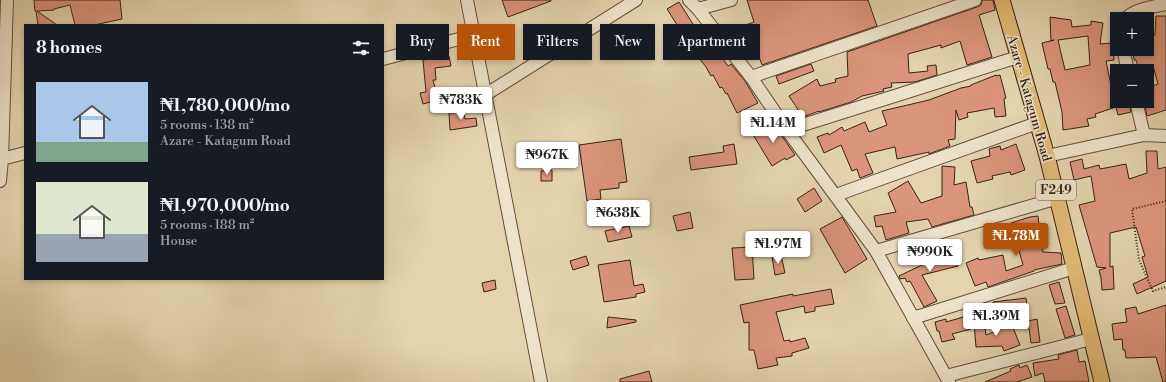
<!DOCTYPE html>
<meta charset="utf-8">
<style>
body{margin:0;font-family:"Libre Bodoni",serif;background:#20242c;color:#f1f3f6;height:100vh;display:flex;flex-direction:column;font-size:15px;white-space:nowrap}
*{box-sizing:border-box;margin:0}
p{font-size:13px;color:#9ea1a6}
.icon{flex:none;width:22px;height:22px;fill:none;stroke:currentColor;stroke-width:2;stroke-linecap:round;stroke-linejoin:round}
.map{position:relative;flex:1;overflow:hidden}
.side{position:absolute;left:24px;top:24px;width:360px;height:256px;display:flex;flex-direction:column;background:#171b24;border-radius:0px;box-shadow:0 2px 6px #0003}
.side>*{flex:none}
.banner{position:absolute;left:396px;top:24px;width:380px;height:36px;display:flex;gap:8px}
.tools{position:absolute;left:1110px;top:12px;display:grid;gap:8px}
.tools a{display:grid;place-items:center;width:44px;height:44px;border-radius:0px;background:#171b24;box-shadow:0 2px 6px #0003;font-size:20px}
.price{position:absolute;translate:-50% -34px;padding:0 9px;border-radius:4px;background:#fff;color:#222;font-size:13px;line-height:26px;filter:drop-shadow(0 1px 2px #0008)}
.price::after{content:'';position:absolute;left:50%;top:24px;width:12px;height:9px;margin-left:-6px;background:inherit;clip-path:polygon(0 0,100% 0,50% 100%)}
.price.current{background:#b45309;color:#fff}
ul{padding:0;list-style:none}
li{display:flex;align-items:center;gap:12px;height:100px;padding:0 12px}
li span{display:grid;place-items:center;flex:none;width:112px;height:80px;border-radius:0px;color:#555}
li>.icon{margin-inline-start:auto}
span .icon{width:48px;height:48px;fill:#fffc;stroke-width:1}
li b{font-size:17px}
h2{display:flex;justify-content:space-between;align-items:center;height:48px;padding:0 12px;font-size:17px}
.pill{padding:0 14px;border-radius:0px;background:#171b24;box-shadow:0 2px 6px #0003;font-size:14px;line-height:36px}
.pill.current{background:#b45309;color:#fff}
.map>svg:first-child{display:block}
</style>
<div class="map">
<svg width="1166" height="382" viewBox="0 0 1166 382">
<rect width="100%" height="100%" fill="#e4d4ae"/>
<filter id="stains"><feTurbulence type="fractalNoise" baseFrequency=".005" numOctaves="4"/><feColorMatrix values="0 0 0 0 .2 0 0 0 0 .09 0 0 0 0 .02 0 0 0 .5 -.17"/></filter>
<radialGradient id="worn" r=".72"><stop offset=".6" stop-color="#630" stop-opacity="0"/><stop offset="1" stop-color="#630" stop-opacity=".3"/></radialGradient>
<!-- building -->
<g fill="#db957c" stroke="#382216" fill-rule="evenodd">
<polygon points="34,0 120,0 122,19 94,25 75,25 70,5 54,9 54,10 37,11 57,25 38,25 36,11 35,11"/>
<polygon points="502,0 551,0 551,1 508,17"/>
<polygon points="747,0 868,0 877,26 762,65 758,54 750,58 744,48 747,46 740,27 754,22"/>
<polygon points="982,0 993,0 995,10 979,15 992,57 967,65 960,41 941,48 941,45 908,54 909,73 928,71 927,66 936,65 937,75 915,82 891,83 892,87 883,89 884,91 862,96 851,102 819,112 819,111 803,117 789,96 817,79 820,86 836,82 835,79 848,76 847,52 977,7 981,5"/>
<polygon points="679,2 698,32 686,39 667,9"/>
<polygon points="1156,16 1166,16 1166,110 1147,116 1144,101 1153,101 1147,88 1158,84 1153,66 1139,70 1136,60 1134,60 1133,49 1147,49 1147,35 1155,35"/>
<path d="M1050 17 1071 20 1072 27 1091 25V21L1103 23 1100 44 1113 43 1114 60 1106 61 1113 95 1117 94V104L1129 101 1131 112 1118 115 1116 107 1095 114 1096 117 1087 119 1089 126 1063 130 1062 112 1055 82H1053L1050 69H1048L1042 43 1054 40 1051 41ZM1088 36 1090 65 1065 70 1058 40Z"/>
<polygon points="708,38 728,66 731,64 745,81 758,103 737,113 727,93 726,94 722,87 720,88 713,75 711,76 706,67 689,45"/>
<polygon points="449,56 451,66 435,68 436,80 433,80 438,100 423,104 420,93 426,92 423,60"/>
<polygon points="811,64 814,71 779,84 776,76"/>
<polygon points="996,75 996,76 1000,75 1006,98 1004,99 1006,116 995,117 994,108 967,113 968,117 959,120 956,110 955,139 948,140 950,146 929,154 929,152 897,159 895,147 865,154 873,173 860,178 857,169 852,171 841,145 824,153 817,137 828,133 829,135 842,127 844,131 865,122 869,132 887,125 882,111 929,100 961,88 971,86 971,85"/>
<polygon points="464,112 465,119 476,118 477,126 450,130 449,113"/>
<polygon points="773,123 795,155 786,160 785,158 772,166 752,133"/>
<polygon points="621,139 627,182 619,183 619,188 600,190 601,199 587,201 579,145"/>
<polygon points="734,144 737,164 691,170 689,157 724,152 723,146"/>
<polygon points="1016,144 1025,170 1011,175 1010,172 992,176 993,179 977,183 971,161 990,156 989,149 1000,146 1001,150"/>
<polygon points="1146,151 1157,151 1158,169 1166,167 1166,281 1137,294 1133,284 1148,277 1142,257 1145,256 1136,227 1110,233 1110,267 1113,266 1114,289 1102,290 1101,278 1099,270 1106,268 1097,267 1079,205 1095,201 1091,176 1074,180 1070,162 1082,159 1084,169 1099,165 1100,169 1126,164 1129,179 1147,173"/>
<polygon points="942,166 955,167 954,185 966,182 970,207 972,207 974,215 932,227 928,219 906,222 909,233 886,240 882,226 876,227 874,216 896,212 888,193 908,181 921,203 942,196"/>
<polygon points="552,170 552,181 541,181 541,171"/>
<polygon points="814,188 822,201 805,212 797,199"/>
<polygon points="690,212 693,228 677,231 673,216"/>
<polygon points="1038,216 1040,238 1043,252 1061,253 1062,264 1034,270 1034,271 988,287 986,282 975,286 966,263 978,258 979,260 1003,255 1006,271 1023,265 1011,223 1030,217"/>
<polygon points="842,217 867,259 845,273 820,229"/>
<polygon points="629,226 632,237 608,242 605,231"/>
<polygon points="752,247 754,279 735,280 732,248"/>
<polygon points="953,247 958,266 922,275 937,301 924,307 910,281 907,282 905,278 900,279 899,276 926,263 924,253"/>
<polygon points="781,255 785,273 775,275 772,257"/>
<polygon points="586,256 589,265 573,270 570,261"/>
<polygon points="630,260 634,286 643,284 645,292 636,294 636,297 604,302 598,265"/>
<polygon points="495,280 496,289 484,292 482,283"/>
<polygon points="1059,282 1065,303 1055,304 1049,285"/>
<polygon points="831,289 834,304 815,307 815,311 805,313 804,306 776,312 784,341 790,340 790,342 805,338 809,348 792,353 792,356 776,358 778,365 758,369 754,350 749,350 749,322 744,323 740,305 793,294 793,296"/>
<polygon points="1026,298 1027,307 995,312 993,302"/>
<polygon points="1166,305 1166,382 1163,382 1156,357 1126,358 1125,350 1123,350 1122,339 1114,340 1112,324 1127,322 1125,309 1136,307 1138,314"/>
<polygon points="1066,306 1075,335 1065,338 1056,309"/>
<polygon points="967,316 971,329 952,334 955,339 942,342 939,331 937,331 935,322 946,319 946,322"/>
<polygon points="608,317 636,320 636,322 607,328"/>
<polygon points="1037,319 1040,342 1031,343 1028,321"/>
<polygon points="984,321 986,335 1012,325 1020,345 1004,351 1002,346 976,347 974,323"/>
<polygon points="1077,350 1079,362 1085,361 1089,382 1045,382 1043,373 1035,376 1033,363 1059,359 1058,355"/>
<polygon points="1019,365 1020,368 1027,365 1032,377 1017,382 985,382 1011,371 1010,369"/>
<polygon points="649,371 652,382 620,382 620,379"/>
</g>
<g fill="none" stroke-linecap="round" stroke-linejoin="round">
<!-- minor casing -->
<g stroke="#634e3c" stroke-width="14">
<g id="minor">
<polyline points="467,0 541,382"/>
<polyline points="689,0 698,9 751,77 787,130 876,251 949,382"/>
<polyline points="698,9 731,0"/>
<path d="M1126 19C1131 10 1156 6 1166 4"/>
<polyline points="1123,49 1128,71"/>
<polyline points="383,59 474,35"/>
<polyline points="751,77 975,0"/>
<polyline points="485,95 636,0"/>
<polyline points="1136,101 1144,135"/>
<polyline points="787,130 1018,57"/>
<polyline points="1047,156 1144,135 1166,136"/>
<polyline points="2,159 25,153"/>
<polyline points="0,181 2,159 7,0"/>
<polyline points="836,195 1037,123"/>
<polyline points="876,251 1058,198"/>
<polyline points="913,318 1074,268"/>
<polyline points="946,376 1091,339"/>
</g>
</g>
<!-- major casing -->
<g stroke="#382216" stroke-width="17">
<polyline id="major" points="1002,0 1047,156 1102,382"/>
</g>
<!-- path -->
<polyline stroke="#382216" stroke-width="2" stroke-dasharray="1 2" stroke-linecap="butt" points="1166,201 1132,209 1139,260 1153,291 1166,287"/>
<!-- minor -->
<use href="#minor" stroke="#ede3ca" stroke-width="12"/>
<!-- major -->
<use href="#major" stroke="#e2ba77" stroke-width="15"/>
</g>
<g text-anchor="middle" stroke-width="3" stroke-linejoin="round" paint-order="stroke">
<!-- shield labels -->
<rect fill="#ede3ca" stroke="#6e5c4c" stroke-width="1" x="1036" y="180" width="40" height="20" rx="3"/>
<g font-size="12" font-weight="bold" fill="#382216">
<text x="1056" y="194">F249</text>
</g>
<!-- street labels -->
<g font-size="13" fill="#382216" stroke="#ede3ca">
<text transform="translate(1030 98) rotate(74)" y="5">Azare - Katagum Road</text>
</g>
</g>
<rect width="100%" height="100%" filter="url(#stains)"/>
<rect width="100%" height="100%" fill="url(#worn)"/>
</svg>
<div class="tools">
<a>+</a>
<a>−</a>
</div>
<b class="price" style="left:461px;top:121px">₦783K</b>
<b class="price" style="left:773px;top:144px">₦1.14M</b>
<b class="price" style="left:547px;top:176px">₦967K</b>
<b class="price" style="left:618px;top:234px">₦638K</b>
<b class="price current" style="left:1016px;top:257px">₦1.78M</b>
<b class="price" style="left:778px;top:265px">₦1.97M</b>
<b class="price" style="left:930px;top:273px">₦990K</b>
<b class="price" style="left:996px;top:337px">₦1.39M</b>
<div class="banner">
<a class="pill">Buy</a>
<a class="pill current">Rent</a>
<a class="pill">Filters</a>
<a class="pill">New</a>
<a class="pill">Apartment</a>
</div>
<section class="side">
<h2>8 homes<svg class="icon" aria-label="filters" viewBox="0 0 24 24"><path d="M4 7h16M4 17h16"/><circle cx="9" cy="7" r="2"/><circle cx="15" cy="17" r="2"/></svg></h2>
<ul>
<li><span style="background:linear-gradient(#a9c7e8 75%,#7fa58c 0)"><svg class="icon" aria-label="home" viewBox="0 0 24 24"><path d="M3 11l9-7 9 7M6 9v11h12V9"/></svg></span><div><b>₦1,780,000/mo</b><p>5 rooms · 138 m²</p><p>Azare - Katagum Road</p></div></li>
<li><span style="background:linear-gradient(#dfe7d0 65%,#9aa5b1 0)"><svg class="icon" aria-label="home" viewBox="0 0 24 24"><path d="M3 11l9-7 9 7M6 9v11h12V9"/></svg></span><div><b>₦1,970,000/mo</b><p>5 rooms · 188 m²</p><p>House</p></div></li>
</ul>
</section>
</div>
